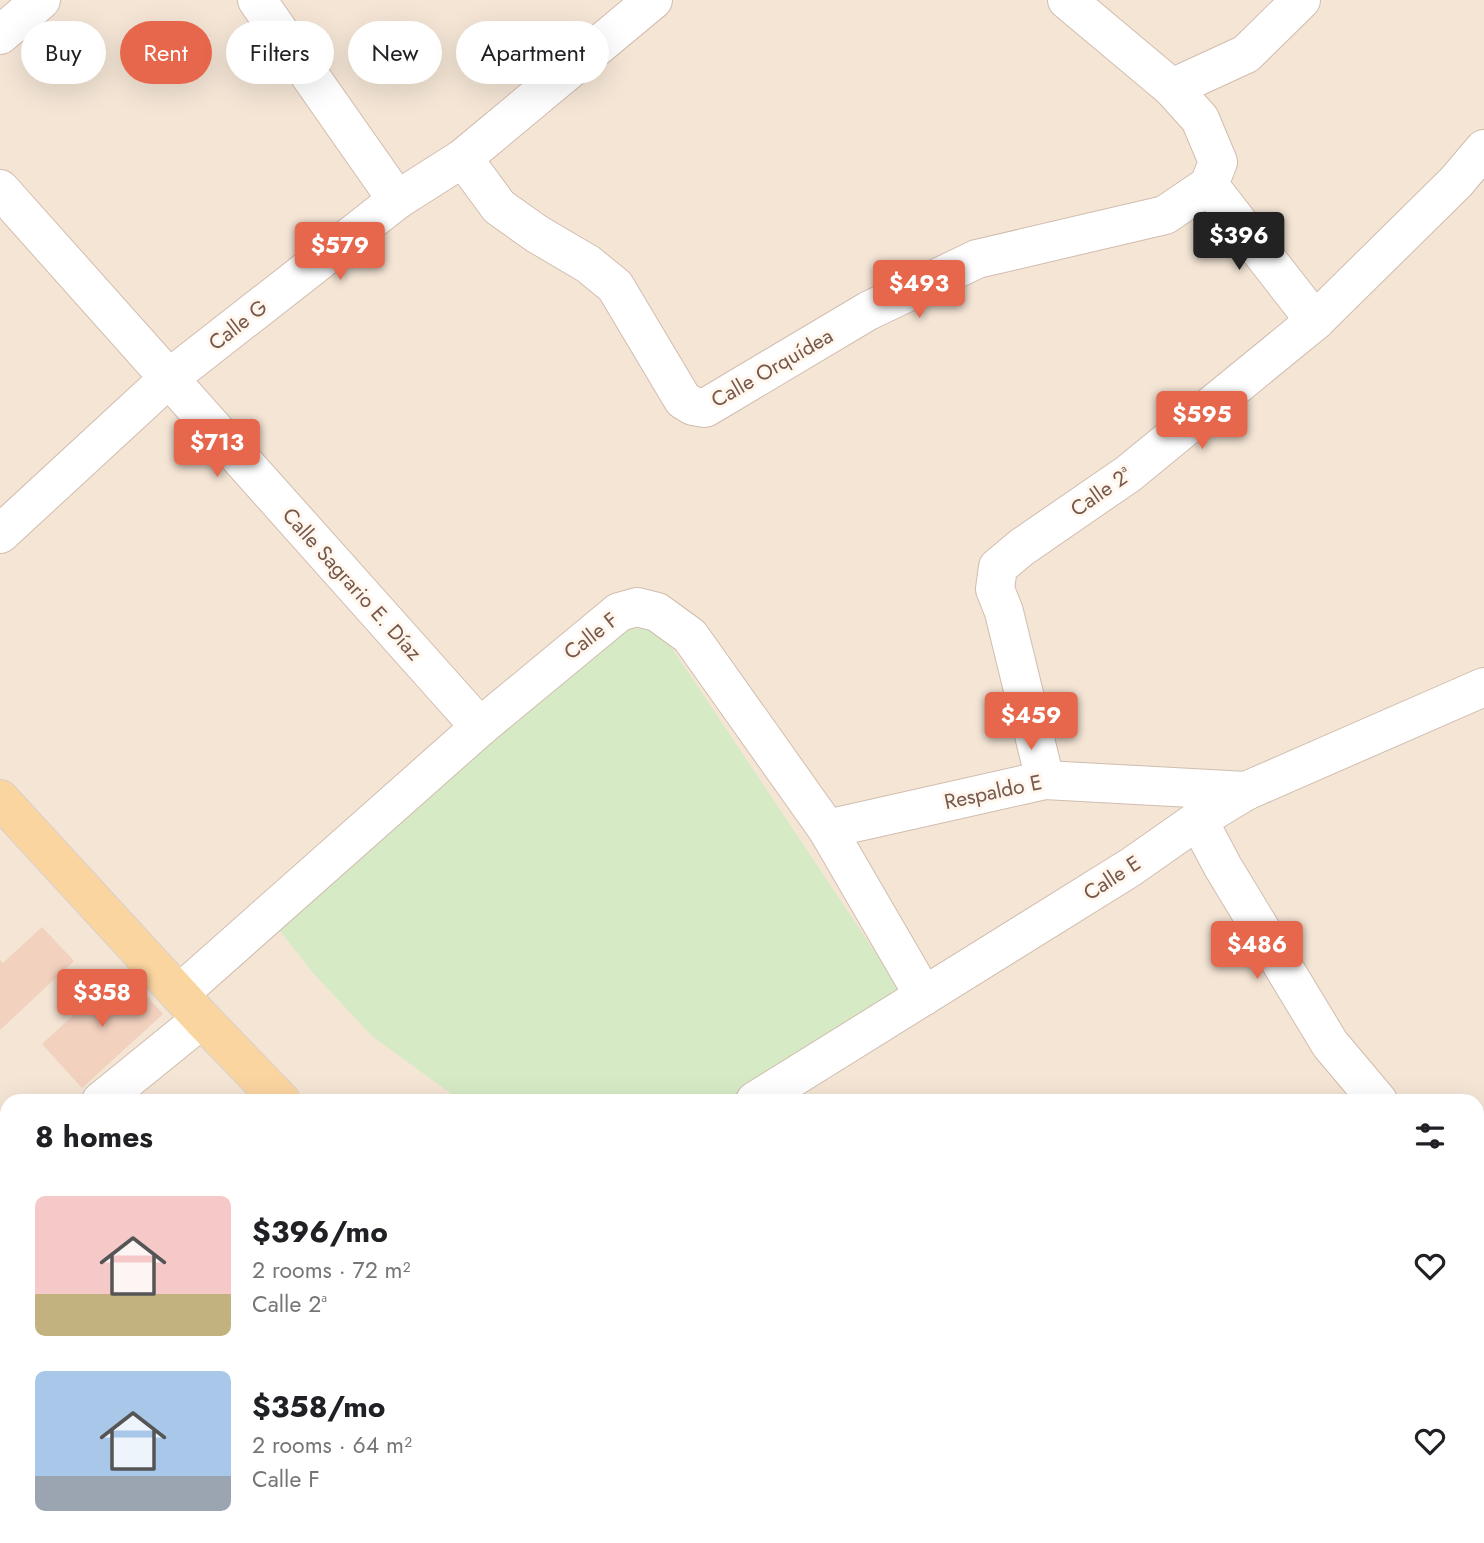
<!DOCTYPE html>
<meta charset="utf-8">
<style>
body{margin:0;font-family:Jost,sans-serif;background:#f2f2f2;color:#202124;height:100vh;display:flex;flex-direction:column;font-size:26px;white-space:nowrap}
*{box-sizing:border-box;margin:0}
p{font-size:23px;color:#757577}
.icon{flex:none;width:38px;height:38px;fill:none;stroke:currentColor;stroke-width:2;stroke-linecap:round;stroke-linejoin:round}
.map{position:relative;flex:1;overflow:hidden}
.details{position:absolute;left:0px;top:1094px;width:1484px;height:450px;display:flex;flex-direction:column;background:#fff;border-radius:21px 21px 0 0;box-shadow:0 7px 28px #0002}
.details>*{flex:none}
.banner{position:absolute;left:21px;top:21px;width:700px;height:63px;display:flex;gap:14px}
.price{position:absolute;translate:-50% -60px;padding:0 16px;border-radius:7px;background:#e7674c;color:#fff;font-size:23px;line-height:46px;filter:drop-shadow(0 2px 4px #0008)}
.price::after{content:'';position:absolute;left:50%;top:42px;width:21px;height:16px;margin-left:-10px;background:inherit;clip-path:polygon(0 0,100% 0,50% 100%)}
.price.on{background:#222;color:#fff}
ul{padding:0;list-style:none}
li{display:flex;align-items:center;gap:21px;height:175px;padding:0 35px}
li span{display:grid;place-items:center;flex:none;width:196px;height:140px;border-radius:10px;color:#555}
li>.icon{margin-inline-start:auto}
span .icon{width:84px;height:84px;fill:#fffc;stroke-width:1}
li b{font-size:30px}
h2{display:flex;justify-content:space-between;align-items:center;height:84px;padding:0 35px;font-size:30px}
.tag{padding:0 24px;border-radius:32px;background:#fff;box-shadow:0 7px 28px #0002;font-size:24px;line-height:63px}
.tag.on{background:#e7674c;color:#fff}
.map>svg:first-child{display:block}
</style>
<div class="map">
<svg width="1484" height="1543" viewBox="0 0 1484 1543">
<rect width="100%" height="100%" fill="#fdf3e7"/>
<!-- residential -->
<path fill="#f4e5d5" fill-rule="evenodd" d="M0 0H1484V1543H0ZM7 1101H1477V1536H7Z"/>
<!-- green -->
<polygon fill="#d6ebc5" points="625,628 647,629 666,639 901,991 728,1101 461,1101 372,1036 313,973 277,927 603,640"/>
<!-- building -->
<g fill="#f2d1bf">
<polygon points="42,927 74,961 0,1030 0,960 3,963"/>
<polygon points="123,970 163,1014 82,1088 42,1044"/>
<polygon points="85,1536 92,1536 97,1543 77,1543"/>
</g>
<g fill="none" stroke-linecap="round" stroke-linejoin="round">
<!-- minor casing -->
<g stroke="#d1bdaf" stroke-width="40">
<g id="minor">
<polyline points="257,0 397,200"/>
<polyline points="0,35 41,0"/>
<polyline points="1172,88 1246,54 1301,0"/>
<polyline points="463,158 499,207 537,234 588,264 615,286 683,400 693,406 705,408 868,311 977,259 1165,215 1209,185 1218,162 1200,119 1172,88 1067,0"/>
<polyline points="1209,185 1315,321"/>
<polyline points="0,189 480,727"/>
<polyline points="0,534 168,379 397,200 463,158 653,0"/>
<polyline points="1045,780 1004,612 995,589 998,567 1022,547 1128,474 1315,321 1456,182 1484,149"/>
<polyline points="1198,820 1223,867 1330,1044 1378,1101"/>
<polyline points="827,829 1045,780 1246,791"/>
<polyline points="179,994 480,727 619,612 637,607 657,612 690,636 827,829 924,996"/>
<polyline points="101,1101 202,1019"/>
<polyline points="755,1101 1131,867 1198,820 1246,791 1484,687"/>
<polyline points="0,1183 7,1177"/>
<polyline points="1477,1220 1484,1228"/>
<polyline points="0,1248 7,1256"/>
<polyline points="1477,1304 1484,1297"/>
<polyline points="267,1536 273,1543"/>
<polyline points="221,1543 227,1536"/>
<polyline points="987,1543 997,1536"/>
<polyline points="1286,1543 1291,1536"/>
</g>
</g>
<!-- major casing -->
<g stroke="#d9d0cd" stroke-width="40">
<g id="major">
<polyline points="0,799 202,1019 281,1101"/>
<polyline points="633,1536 637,1543"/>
</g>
</g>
<!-- minor -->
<use href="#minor" stroke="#fff" stroke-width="38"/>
<!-- major -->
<use href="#major" stroke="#fbd5a0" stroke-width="38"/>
</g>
<g text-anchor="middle" stroke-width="6" stroke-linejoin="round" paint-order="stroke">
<!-- street labels -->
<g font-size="21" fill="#77584b" stroke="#fff7ee">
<text transform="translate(238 325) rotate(-38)" y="7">Calle G</text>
<text transform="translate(772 368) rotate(-30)" y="7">Calle Orquídea</text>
<text transform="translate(1101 492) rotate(-35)" y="7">Calle 2ª</text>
<text transform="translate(352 584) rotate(48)" y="7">Calle Sagrario E. Díaz</text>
<text transform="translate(591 636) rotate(-38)" y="7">Calle F</text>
<text transform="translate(993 792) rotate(-12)" y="7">Respaldo E</text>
<text transform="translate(1112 878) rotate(-33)" y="7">Calle E</text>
</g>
</g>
</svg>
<b class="price on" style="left:1239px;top:272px">$396</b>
<b class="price" style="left:340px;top:282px">$579</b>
<b class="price" style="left:919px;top:320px">$493</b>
<b class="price" style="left:1202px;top:451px">$595</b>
<b class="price" style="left:217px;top:479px">$713</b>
<b class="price" style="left:1031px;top:752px">$459</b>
<b class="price" style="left:1257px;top:981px">$486</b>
<b class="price" style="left:102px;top:1029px">$358</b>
<div class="banner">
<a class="tag">Buy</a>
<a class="tag on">Rent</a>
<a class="tag">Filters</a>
<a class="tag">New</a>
<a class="tag">Apartment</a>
</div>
<section class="details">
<h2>8 homes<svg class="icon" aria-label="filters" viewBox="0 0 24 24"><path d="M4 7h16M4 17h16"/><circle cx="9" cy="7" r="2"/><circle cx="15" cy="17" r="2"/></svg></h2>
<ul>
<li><span style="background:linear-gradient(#f6c9c9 70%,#c2b280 0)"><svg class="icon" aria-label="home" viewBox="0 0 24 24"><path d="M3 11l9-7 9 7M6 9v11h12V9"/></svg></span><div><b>$396/mo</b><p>2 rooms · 72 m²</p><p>Calle 2ª</p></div><svg class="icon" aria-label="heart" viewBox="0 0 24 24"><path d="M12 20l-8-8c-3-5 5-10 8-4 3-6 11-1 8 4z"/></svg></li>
<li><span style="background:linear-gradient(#a9c7e8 75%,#9aa5b1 0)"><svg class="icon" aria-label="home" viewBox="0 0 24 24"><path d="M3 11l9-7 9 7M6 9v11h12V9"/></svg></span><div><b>$358/mo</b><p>2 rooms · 64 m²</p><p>Calle F</p></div><svg class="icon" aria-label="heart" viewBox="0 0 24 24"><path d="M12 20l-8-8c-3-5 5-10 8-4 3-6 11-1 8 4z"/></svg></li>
</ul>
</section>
</div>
